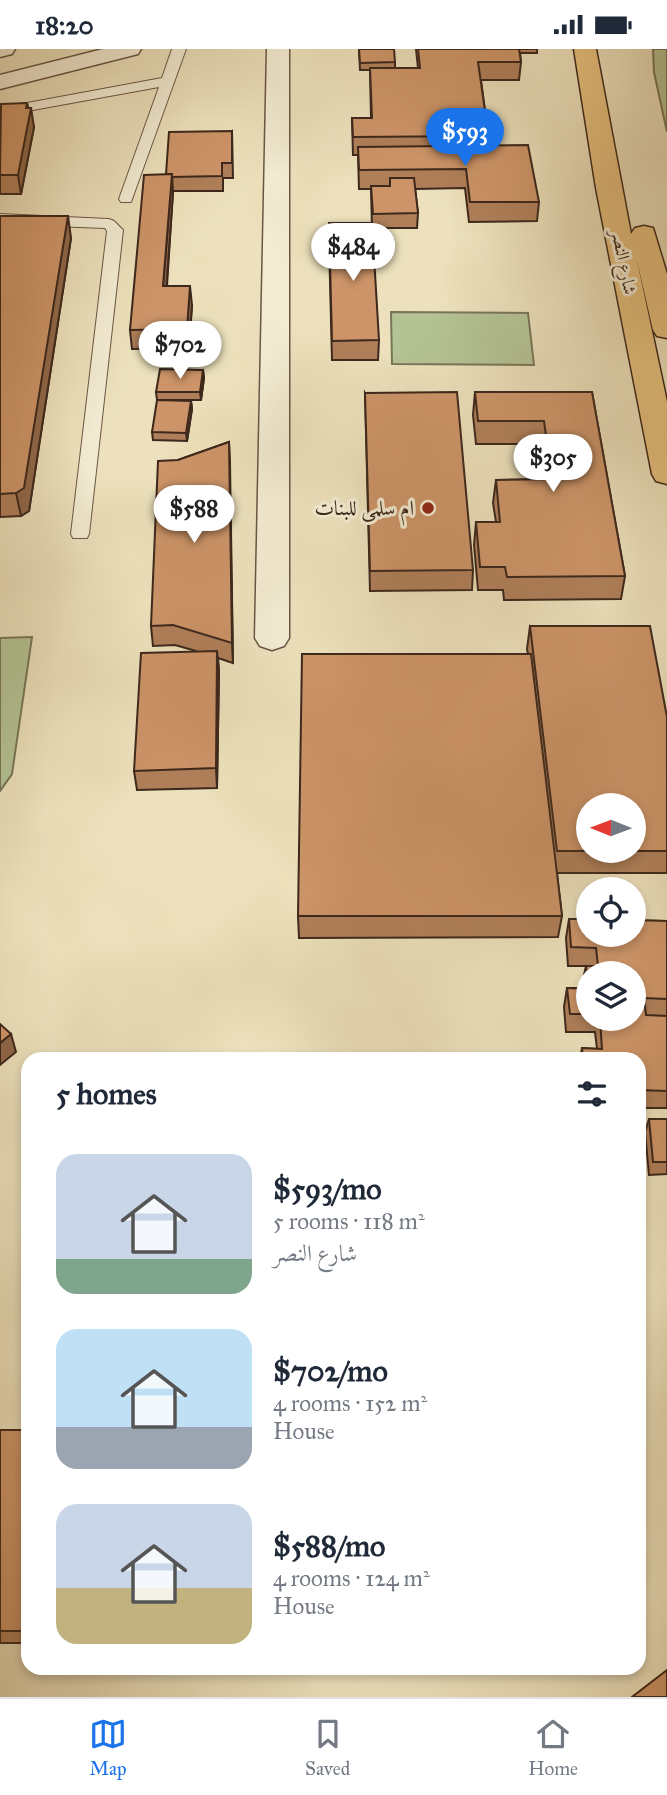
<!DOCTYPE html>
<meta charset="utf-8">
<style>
body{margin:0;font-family:"IM FELL Great Primer",Amiri,serif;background:#f6f6f7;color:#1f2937;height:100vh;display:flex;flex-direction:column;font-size:26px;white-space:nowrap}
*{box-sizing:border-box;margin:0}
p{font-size:23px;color:#747a83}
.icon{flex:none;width:38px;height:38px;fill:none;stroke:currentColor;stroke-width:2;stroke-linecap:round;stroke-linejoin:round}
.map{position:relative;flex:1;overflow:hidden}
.side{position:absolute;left:21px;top:1003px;width:625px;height:623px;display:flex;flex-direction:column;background:#fff;border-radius:21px;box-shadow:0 4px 10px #0003}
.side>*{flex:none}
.needle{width:46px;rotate:271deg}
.fabs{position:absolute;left:576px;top:744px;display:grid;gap:14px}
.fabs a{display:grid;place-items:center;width:70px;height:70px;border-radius:50%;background:#fff;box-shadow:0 4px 10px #0003;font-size:35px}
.price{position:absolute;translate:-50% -60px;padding:0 16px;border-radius:24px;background:#fff;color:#222;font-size:23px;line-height:46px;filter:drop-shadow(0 2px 4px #0008)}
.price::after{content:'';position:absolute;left:50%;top:42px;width:21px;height:16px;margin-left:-10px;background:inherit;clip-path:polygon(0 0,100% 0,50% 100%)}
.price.on{background:#1a73e8;color:#fff}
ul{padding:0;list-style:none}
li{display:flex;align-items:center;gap:21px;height:175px;padding:0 35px}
li span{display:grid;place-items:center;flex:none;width:196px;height:140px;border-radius:21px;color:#555}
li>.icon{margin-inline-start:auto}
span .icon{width:84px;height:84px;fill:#fffc;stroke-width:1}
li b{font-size:30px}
h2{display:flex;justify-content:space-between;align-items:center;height:84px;padding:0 35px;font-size:30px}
.status{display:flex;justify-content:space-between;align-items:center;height:49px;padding:0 35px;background:#fff;direction:ltr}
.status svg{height:19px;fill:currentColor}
.tabs{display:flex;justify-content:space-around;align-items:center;height:98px;border-top:2px solid #e0e1e3;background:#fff;font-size:19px;color:#747a83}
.tabs a{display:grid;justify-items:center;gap:4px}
.tabs .on{color:#1a73e8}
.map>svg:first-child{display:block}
</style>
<div class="status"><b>18:20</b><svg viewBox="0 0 49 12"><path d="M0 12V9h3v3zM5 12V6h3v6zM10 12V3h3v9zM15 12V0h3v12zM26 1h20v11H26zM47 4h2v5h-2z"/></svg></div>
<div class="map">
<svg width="667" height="1648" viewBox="0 0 667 1648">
<rect width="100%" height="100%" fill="#ece1bc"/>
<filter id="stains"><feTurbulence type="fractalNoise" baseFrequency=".00286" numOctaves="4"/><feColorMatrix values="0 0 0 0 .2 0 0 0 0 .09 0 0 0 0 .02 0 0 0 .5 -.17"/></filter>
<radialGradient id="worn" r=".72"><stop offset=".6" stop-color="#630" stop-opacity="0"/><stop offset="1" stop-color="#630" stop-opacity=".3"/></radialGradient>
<!-- green -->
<g fill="#b4c394" stroke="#787658" stroke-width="2">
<polygon points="653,0 667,0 667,83 654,23"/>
<polygon points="391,263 528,264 534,316 392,315"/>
<polygon points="32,588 12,725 0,742 0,589"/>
</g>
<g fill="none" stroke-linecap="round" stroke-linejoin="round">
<!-- service casing -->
<g stroke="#695644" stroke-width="2">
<g id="service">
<polygon points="172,0 186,0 131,153 121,153 119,150 159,38 0,67 0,59 162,29"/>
<polygon points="0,165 109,170 114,172 123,181 89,485 87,489 73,489 71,485 107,182 105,179 0,175"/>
</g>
</g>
<!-- minor casing -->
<g stroke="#695644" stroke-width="3">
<g id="minor">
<polygon points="0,0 15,0 12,5 0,8"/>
<polygon points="267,0 289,0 289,589 284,597 272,601 260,597 255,589"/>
</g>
</g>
<!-- tertiary casing -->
<g stroke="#695644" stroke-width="3">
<polygon id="tertiary" points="103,0 141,0 138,5 0,40 0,26"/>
</g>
<!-- trunk casing -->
<g stroke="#3d281c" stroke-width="3">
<polygon id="trunk" points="574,0 596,0 631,185 635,179 644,177 653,179 667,225 667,289 657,287 653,281 636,207 667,353 667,435 656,432 652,425 596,139"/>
</g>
<!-- service -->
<use href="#service" fill="#f3ecd3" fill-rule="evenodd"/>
<!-- minor -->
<use href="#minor" fill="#f3ecd3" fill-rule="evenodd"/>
<!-- tertiary -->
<use href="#tertiary" fill="#f3ecd3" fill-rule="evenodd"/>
<!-- trunk -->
<use href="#trunk" fill="#e6c07e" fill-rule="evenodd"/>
</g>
<!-- wall -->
<g fill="#af7f59" stroke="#3d281c" stroke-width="2" fill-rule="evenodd">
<polygon points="359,0 395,13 395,19 418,19 416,0 537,0 537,4 520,4 521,13 519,31 481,31 485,62 483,81 479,81 479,97 539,153 537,172 469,173 465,139 415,140 418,164 417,179 372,179 371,140 359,140 358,106 353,106 352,69 371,69 370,21 360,21"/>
<polygon points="27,54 34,78 21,145 0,145 0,57"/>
<polygon points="232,82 233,129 223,129 223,142 173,142 167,237 192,256 189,299 132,300 130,281 166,125"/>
<polygon points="0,167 71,189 29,462 21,467 0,468"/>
<polygon points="329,193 379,291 378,311 332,311"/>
<polygon points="203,321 204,329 201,351 157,351 156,343"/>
<polygon points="475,343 592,343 625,527 621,550 504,551 503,541 478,541 474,496 476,473 496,473 493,454 496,431 546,430 542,395 476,395 473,366"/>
<polygon points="365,344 473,521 472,541 370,542"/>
<polygon points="191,352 192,360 187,392 153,391 152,383"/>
<polygon points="229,393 233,614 218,609 219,622 217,739 137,741 134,722 196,602 175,596 153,597 151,577 178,411"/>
<polygon points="530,577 667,668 667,824 557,824 562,867 558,888 299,889 298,867 528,605 527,600"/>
<path d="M569 870 667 872V1059H639V1010H580L582 999 597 1000 595 983H566L564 958 567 939H583L582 935 586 917H568L566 889ZM588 924 634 970H588Z"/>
<polygon points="649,1070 667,1070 667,1125 649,1126 645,1083"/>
<rect x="0" y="1381" width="28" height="213"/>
</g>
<!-- shaded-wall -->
<g fill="#8f6849" stroke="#3d281c" stroke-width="2">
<polygon points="27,54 29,67 31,59 34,78 21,145 18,126"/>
<polygon points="172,125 173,144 165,257 163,237"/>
<polygon points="68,167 71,189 29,462 21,467 16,444"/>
<polygon points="190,237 192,256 189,299 187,280"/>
<polygon points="203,321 204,329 201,351 200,343"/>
<polygon points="191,352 192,360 187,392 186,384"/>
<polygon points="229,393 230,413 233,614 232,594"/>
<polygon points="217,602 219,622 217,739 216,719"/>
<polygon points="11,985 16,1003 0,1016 0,994"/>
</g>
<!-- building -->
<g fill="#cc9468" stroke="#3d281c" stroke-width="2" fill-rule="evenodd">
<polygon points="359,0 394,0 395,13 360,14"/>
<polygon points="418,0 519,0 521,13 478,13 485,62 477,62 480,87 353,88 352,69 372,69 370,19 420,19"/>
<polygon points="27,54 26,59 31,59 18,126 0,126 1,55"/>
<polygon points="232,82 232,114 222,114 222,127 171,128 172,125 166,125 169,83"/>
<polygon points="528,96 539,153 470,153 466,120 359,121 358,98"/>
<polygon points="172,125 163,237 190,237 187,280 130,281 144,126"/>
<polygon points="390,129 414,129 418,164 373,165 371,137 390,137"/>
<polygon points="0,167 68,167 24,439 16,444 0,445"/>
<polygon points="329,174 372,174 379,291 332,292"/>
<polygon points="160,320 203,321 200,343 156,343"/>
<polygon points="457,343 473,521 370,522 365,344"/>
<polygon points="475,343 592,343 625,527 507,528 505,518 480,518 476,473 500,473 496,431 552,430 544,372 478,372"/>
<polygon points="157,351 191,352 186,384 152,383"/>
<polygon points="229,393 232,594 173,576 151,577 158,412 178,411"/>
<path d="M530 577H650L667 668V802H557ZM588 756H634V802H588Z"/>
<polygon points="217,602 216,719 134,722 141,604"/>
<polygon points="302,605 531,605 562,867 298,867"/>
<polygon points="569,870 588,870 588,886 634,886 634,871 667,872 667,950 644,949 646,966 667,967 667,1042 639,1041 639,1010 583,1010 582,999 602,1000 600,970 634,970 634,924 588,924 588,937 586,917 598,917 596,899 571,898"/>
<polygon points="567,939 588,940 588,965 570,965"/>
<polygon points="0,975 11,985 0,994"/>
<polygon points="649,1070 667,1070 667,1113 653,1113"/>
<rect x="0" y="1381" width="28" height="201"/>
<polygon points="667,1621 667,1648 632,1648"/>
</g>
<!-- markers -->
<circle fill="#8f2418" stroke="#f3ecd3" stroke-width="2.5" cx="428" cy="459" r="7"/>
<g text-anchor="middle" stroke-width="6" stroke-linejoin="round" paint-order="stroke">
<!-- far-street labels -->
<g font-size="18" fill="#3d281c" stroke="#f3ecd3">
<text transform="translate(624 213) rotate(79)" y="6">شارع النصر</text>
</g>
<!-- poi labels -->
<g font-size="21" fill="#3d281c" stroke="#f3ecd3" text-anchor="end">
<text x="414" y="466">ام سلمى للبنات</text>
</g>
</g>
<rect width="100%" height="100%" filter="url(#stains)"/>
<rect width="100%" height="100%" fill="url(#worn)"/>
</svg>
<div class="fabs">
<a><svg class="needle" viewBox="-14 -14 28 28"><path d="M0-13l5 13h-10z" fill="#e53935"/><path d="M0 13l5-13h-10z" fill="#747a83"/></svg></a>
<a><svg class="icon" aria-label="locate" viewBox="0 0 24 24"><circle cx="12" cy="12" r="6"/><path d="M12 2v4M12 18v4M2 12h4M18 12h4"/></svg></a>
<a><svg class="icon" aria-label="layers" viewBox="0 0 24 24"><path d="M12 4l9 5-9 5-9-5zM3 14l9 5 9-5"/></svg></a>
</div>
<b class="price on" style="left:465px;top:119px">$593</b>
<b class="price" style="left:353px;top:234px">$484</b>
<b class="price" style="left:180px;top:332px">$702</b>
<b class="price" style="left:553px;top:445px">$305</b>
<b class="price" style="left:194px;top:496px">$588</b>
<section class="side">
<h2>5 homes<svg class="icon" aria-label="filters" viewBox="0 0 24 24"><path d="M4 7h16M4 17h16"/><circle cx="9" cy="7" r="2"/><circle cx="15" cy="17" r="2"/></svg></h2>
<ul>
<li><span style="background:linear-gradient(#c9d6e8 75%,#7fa58c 0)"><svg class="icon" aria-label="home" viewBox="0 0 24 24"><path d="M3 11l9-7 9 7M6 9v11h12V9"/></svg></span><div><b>$593/mo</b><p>5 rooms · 118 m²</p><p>شارع النصر</p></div></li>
<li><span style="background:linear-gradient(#bfe0f5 70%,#9aa5b1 0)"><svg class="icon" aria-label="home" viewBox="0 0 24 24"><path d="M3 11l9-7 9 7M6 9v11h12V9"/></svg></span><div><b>$702/mo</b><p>4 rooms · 152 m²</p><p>House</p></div></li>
<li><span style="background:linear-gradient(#c9d6e8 60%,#c2b280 0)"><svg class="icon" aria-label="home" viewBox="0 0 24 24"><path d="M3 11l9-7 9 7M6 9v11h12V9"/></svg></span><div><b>$588/mo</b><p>4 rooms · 124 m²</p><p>House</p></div></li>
</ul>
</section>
</div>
<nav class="tabs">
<a class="on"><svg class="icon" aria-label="map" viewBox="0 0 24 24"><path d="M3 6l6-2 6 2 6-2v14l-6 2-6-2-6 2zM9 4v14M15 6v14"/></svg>Map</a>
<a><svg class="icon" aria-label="saved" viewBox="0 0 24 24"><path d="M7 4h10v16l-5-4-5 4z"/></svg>Saved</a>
<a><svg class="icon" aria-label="home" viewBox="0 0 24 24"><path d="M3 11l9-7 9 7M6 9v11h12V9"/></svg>Home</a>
</nav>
